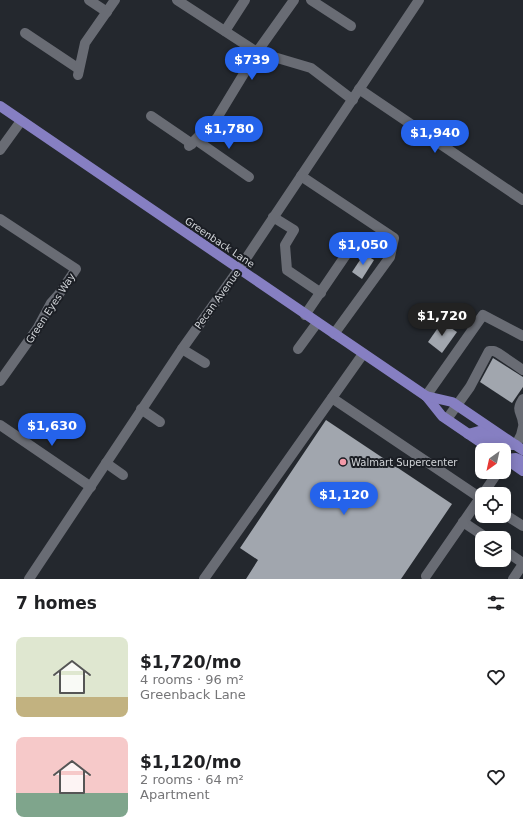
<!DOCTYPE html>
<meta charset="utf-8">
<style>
body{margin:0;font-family:"DejaVu Sans",sans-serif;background:#f6f6f6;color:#202124;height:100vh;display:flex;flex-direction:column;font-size:15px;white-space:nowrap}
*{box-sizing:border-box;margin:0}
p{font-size:13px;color:#757577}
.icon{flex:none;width:22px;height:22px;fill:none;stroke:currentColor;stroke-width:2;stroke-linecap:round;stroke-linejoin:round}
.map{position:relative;height:579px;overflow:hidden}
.details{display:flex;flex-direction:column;background:#fff;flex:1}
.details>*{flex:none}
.needle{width:26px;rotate:213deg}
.buttons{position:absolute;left:475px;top:443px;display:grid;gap:8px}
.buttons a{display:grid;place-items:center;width:36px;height:36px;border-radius:8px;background:#fff;box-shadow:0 2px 10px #0003;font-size:20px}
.price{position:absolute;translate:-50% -34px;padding:0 9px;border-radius:14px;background:#2563eb;color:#fff;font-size:13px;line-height:26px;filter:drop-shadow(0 1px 2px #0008)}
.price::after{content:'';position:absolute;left:50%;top:24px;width:12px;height:9px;margin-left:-6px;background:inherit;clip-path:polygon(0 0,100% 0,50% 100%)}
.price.selected{background:#222;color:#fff}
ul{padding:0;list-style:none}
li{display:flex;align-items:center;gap:12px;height:100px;padding:0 16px}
li span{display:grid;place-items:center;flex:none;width:112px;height:80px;border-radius:8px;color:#555}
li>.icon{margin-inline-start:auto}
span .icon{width:48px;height:48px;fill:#fffc;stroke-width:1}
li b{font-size:17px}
h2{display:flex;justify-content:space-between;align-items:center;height:48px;padding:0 16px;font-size:17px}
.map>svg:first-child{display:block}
</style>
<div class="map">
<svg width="523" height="579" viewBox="0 0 523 579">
<rect width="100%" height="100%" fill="#24282e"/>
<!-- building -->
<g fill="#a1a6ae">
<polygon points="364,254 374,260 362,279 352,272"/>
<polygon points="442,322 457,332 442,353 428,342"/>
<polygon points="493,358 523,377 523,387 512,403 480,382"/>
<polygon points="326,420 452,504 401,579 246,579 258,560 240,548"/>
</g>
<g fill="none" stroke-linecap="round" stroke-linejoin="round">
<!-- minor -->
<g stroke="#696c74" stroke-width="10">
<polyline points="89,0 107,12"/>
<polyline points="177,0 257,52 311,68 353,100"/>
<polyline points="311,0 351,26"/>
<polyline points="225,31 245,0"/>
<polyline points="25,33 79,69"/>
<polyline points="78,75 85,43 115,0"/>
<polyline points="359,89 523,200"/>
<polyline points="151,116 192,144"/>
<polyline points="196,140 249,177"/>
<polyline points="189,146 217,118 257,52 294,0"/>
<polyline points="0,150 21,121"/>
<polyline points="301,176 394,238 390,257 334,334"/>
<polyline points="273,217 294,230 285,245 287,270 321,293"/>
<polyline points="0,219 76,269 59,294 51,303 37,329 0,381"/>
<polyline points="305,315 352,246"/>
<polyline points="182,349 205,363"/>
<polyline points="298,349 317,323"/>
<polyline points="426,396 483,315 523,336"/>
<polyline points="332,398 482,499"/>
<path d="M523 399C515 412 522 411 523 423"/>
<polyline points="141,409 160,422"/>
<polyline points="447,419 470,387 489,351 494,351 498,353 523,370"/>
<polyline points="0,425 91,487"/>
<polyline points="516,445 521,435 523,427"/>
<polyline points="106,463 123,475"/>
<polyline points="483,494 498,472"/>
<polyline points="504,514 523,526"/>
<polyline points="463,522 487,538"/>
<polyline points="504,550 523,563"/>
<polyline points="426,576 482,495"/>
<polyline points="29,579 182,349 239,269 419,0"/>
<polyline points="204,579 363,354"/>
<polyline points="513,579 523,564"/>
</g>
<!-- major -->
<g stroke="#867fc2" stroke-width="10">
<polyline points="0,106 426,396 442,416 492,450"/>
<polyline points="426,396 452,402 523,450"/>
<polyline points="468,434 479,431 501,445 516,445"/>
<polyline points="504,458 523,471"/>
<polyline points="506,459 516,458 523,461"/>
</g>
</g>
<!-- markers -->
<circle fill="#f39aa8" stroke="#1b1e24" stroke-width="1.5" cx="343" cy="462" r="4"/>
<g text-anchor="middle" stroke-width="4" stroke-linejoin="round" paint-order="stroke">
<!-- street labels -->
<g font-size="10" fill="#d2d5d9" stroke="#1b1e24">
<text transform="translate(220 242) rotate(34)" y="4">Greenback Lane</text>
<text transform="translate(217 299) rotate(-54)" y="4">Pecan Avenue</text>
<text transform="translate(50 308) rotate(-57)" y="4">Green Eyes Way</text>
</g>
<!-- poi labels -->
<g font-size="10" fill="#d2d5d9" stroke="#1b1e24" text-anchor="start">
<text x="351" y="466">Walmart Supercenter</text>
</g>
</g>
</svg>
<div class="buttons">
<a><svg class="needle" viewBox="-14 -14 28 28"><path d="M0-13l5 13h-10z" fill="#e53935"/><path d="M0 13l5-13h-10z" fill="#757577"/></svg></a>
<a><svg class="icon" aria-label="locate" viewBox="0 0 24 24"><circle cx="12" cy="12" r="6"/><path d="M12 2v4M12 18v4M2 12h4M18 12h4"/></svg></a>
<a><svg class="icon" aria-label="layers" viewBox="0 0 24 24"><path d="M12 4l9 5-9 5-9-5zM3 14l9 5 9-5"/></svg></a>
</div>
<b class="price" style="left:252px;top:81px">$739</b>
<b class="price" style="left:229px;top:150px">$1,780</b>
<b class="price" style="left:435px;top:154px">$1,940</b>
<b class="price" style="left:363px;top:266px">$1,050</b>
<b class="price selected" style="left:442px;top:337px">$1,720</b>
<b class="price" style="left:52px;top:447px">$1,630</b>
<b class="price" style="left:344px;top:516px">$1,120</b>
</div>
<section class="details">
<h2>7 homes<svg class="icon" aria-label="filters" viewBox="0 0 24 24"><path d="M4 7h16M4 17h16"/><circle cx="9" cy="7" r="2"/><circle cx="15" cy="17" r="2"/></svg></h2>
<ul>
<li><span style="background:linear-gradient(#dfe7d0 75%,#c2b280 0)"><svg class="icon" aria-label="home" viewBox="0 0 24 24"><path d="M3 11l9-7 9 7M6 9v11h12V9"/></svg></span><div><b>$1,720/mo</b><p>4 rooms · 96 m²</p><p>Greenback Lane</p></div><svg class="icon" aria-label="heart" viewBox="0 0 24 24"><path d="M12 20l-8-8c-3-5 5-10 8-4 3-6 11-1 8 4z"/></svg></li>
<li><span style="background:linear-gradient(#f6c9c9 70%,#7fa58c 0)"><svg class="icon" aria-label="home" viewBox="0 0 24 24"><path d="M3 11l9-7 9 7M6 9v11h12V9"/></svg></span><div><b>$1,120/mo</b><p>2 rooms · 64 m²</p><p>Apartment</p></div><svg class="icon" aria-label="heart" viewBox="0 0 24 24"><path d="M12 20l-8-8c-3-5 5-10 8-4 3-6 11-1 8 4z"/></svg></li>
</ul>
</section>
